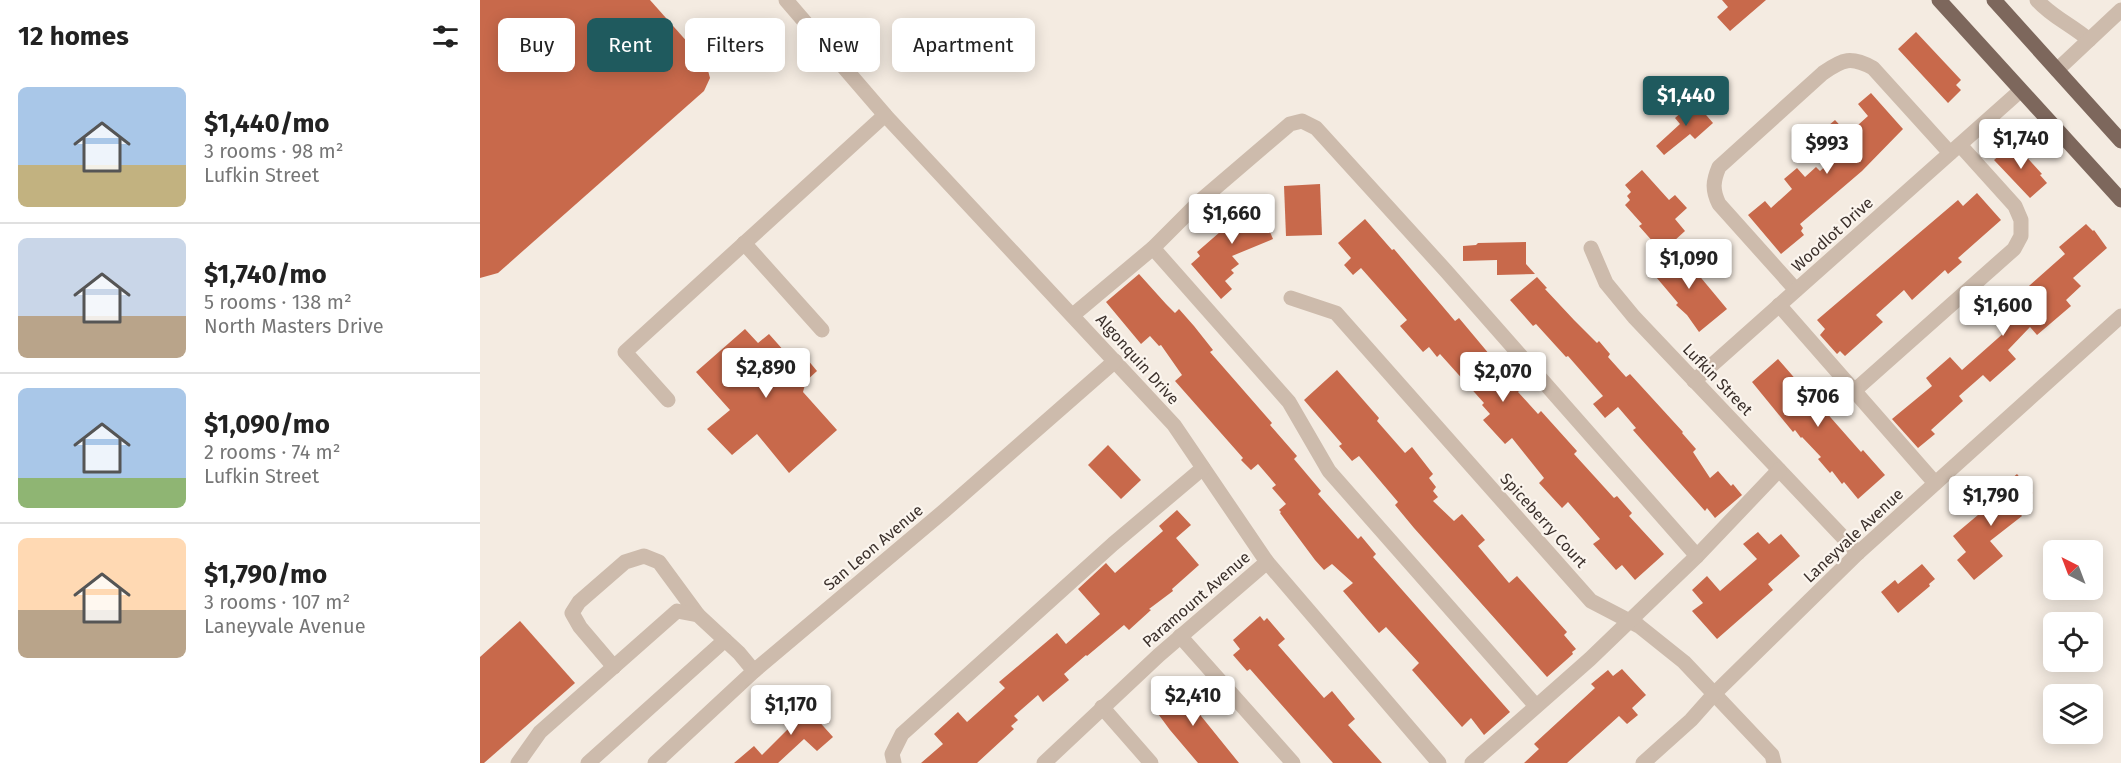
<!DOCTYPE html>
<meta charset="utf-8">
<style>
body{margin:0;font-family:"Fira Sans",sans-serif;background:#f2f2f2;color:#222;height:100vh;display:flex;flex-direction:column;font-size:22px;white-space:nowrap}
*{box-sizing:border-box;margin:0}
p{font-size:20px;color:#767676}
.icon{flex:none;width:33px;height:33px;fill:none;stroke:currentColor;stroke-width:2;stroke-linecap:round;stroke-linejoin:round}
.map{position:relative;flex:1;overflow:hidden}
.drawer{display:flex;flex-direction:column;background:#fff;width:480px}
.drawer>*{flex:none}
.banner{position:absolute;left:18px;top:18px;width:570px;height:54px;display:flex;gap:12px}
.needle{width:39px;rotate:318deg}
.controls{position:absolute;left:1563px;top:540px;display:grid;gap:12px}
.controls a{display:grid;place-items:center;width:60px;height:60px;border-radius:9px;background:#fff;box-shadow:0 3px 15px #0003;font-size:30px}
.price{position:absolute;translate:-50% -51px;padding:0 14px;border-radius:6px;background:#fff;color:#222;font-size:20px;line-height:39px;filter:drop-shadow(0 2px 3px #0008)}
.price::after{content:'';position:absolute;left:50%;top:36px;width:18px;height:14px;margin-left:-9px;background:inherit;clip-path:polygon(0 0,100% 0,50% 100%)}
.price.current{background:#1f5a5e;color:#fff}
ul{padding:0;list-style:none}
li{display:flex;align-items:center;gap:18px;height:150px;padding:0 18px}
li+li{border-top:2px solid #e0e0e0}
li span{display:grid;place-items:center;flex:none;width:168px;height:120px;border-radius:9px;color:#555}
li>.icon{margin-inline-start:auto}
span .icon{width:72px;height:72px;fill:#fffc;stroke-width:1}
li b{font-size:26px}
h2{display:flex;justify-content:space-between;align-items:center;height:72px;padding:0 18px;font-size:26px}
.pill{padding:0 21px;border-radius:9px;background:#fff;box-shadow:0 3px 15px #0003;font-size:21px;line-height:54px}
.pill.current{background:#1f5a5e;color:#fff}
main{display:flex;flex:1;min-height:0}
.map>svg:first-child{display:block}
</style>
<main>
<section class="drawer">
<h2>12 homes<svg class="icon" aria-label="filters" viewBox="0 0 24 24"><path d="M4 7h16M4 17h16"/><circle cx="9" cy="7" r="2"/><circle cx="15" cy="17" r="2"/></svg></h2>
<ul>
<li><span style="background:linear-gradient(#a9c7e8 65%,#c2b280 0)"><svg class="icon" aria-label="home" viewBox="0 0 24 24"><path d="M3 11l9-7 9 7M6 9v11h12V9"/></svg></span><div><b>$1,440/mo</b><p>3 rooms · 98 m²</p><p>Lufkin Street</p></div></li>
<li><span style="background:linear-gradient(#c9d6e8 65%,#b9a48a 0)"><svg class="icon" aria-label="home" viewBox="0 0 24 24"><path d="M3 11l9-7 9 7M6 9v11h12V9"/></svg></span><div><b>$1,740/mo</b><p>5 rooms · 138 m²</p><p>North Masters Drive</p></div></li>
<li><span style="background:linear-gradient(#a9c7e8 75%,#8fb573 0)"><svg class="icon" aria-label="home" viewBox="0 0 24 24"><path d="M3 11l9-7 9 7M6 9v11h12V9"/></svg></span><div><b>$1,090/mo</b><p>2 rooms · 74 m²</p><p>Lufkin Street</p></div></li>
<li><span style="background:linear-gradient(#ffd9b3 60%,#b9a48a 0)"><svg class="icon" aria-label="home" viewBox="0 0 24 24"><path d="M3 11l9-7 9 7M6 9v11h12V9"/></svg></span><div><b>$1,790/mo</b><p>3 rooms · 107 m²</p><p>Laneyvale Avenue</p></div></li>
</ul>
</section>
<div class="map">
<svg width="1641" height="763" viewBox="0 0 1641 763">
<rect width="100%" height="100%" fill="#f4ebe1"/>
<!-- building -->
<g fill="#c8694b">
<polygon points="0,0 170,0 226,63 230,78 224,91 18,273 0,278"/>
<polygon points="1242,0 1286,0 1250,31 1237,17 1248,7"/>
<polygon points="1436,32 1481,80 1476,85 1481,90 1468,103 1418,49"/>
<polygon points="1391,93 1423,129 1382,171 1320,224 1323,228 1321,231 1324,235 1301,254 1268,215 1285,201 1291,208 1312,189 1304,179 1317,168 1325,177 1336,167 1340,171 1361,152 1342,131 1355,120 1368,134 1388,116 1378,104"/>
<polygon points="1214,101 1233,123 1215,139 1210,134 1184,155 1176,146 1200,124 1195,118"/>
<polygon points="1534,143 1562,174 1560,175 1567,183 1550,198 1514,160"/>
<polygon points="1162,170 1189,200 1195,195 1207,208 1195,219 1205,231 1182,252 1159,226 1162,224 1145,205 1150,200 1147,196 1151,192 1145,185"/>
<polygon points="840,184 842,235 806,236 804,186"/>
<polygon points="1497,193 1521,220 1478,258 1482,262 1468,274 1465,270 1432,300 1424,290 1396,315 1403,322 1365,356 1360,351 1357,354 1340,335 1345,329 1337,320 1478,200 1483,206"/>
<polygon points="775,197 793,239 752,256 759,264 751,270 754,273 745,281 752,289 741,299 711,264 720,256 717,252 748,225 742,211"/>
<polygon points="885,219 912,250 914,249 975,321 979,318 1025,373 1027,371 1042,388 1038,392 1058,414 1061,411 1097,451 1094,454 1134,498 1137,496 1152,513 1149,516 1184,554 1155,580 1142,565 1136,570 1113,544 1120,539 1102,518 1088,502 1082,508 1059,483 1064,478 1032,438 1025,444 1003,420 1010,414 1002,405 1004,403 960,354 957,357 949,347 943,352 920,326 927,320 881,268 873,275 864,265 871,258 858,243"/>
<polygon points="1606,224 1613,231 1614,230 1627,248 1593,278 1601,286 1586,300 1591,306 1557,335 1550,327 1528,350 1536,359 1510,382 1503,375 1479,396 1483,401 1451,430 1455,434 1438,448 1412,419 1452,386 1446,378 1470,357 1482,370 1526,331 1514,317 1585,254 1579,247"/>
<polygon points="1046,242 1046,264 1055,274 1017,275 1017,260 983,261 983,246 996,245 998,243"/>
<polygon points="1197,249 1247,309 1219,332 1207,315 1196,305 1198,303 1171,271"/>
<polygon points="659,274 686,304 695,313 699,309 714,326 733,350 730,352 792,423 790,425 817,456 814,459 841,491 838,494 878,539 881,536 896,554 893,557 1030,712 1004,735 991,718 982,727 932,670 939,663 906,627 899,633 886,618 863,591 873,583 852,564 844,570 835,560 800,513 801,512 799,510 806,504 792,488 796,485 778,464 771,470 761,460 763,458 695,381 702,375 681,345 679,346 670,336 661,344 626,302"/>
<polygon points="1057,277 1067,288 1065,289 1094,320 1117,343 1119,341 1130,354 1128,357 1146,377 1150,374 1203,432 1202,433 1216,449 1213,452 1230,478 1238,471 1251,486 1253,484 1262,495 1235,518 1227,508 1225,511 1153,430 1156,428 1138,407 1125,418 1113,404 1123,396 1088,356 1086,357 1056,324 1053,326 1030,300"/>
<polygon points="265,329 278,343 289,334 305,352 322,353 337,371 326,381 323,392 357,430 309,473 277,434 252,455 227,429 250,410 216,372"/>
<polygon points="1298,359 1325,390 1333,383 1345,396 1337,402 1381,452 1383,450 1405,475 1378,499 1364,482 1362,484 1352,471 1350,473 1338,459 1341,457 1322,437 1321,438 1315,430 1313,432 1272,382"/>
<polygon points="857,370 899,418 897,421 925,453 932,447 953,474 949,478 956,487 953,491 958,497 953,501 974,521 982,514 1005,540 998,546 1029,583 1037,576 1087,632 1084,635 1096,649 1092,652 1093,654 1067,677 934,528 915,505 918,502 879,456 872,461 859,446 862,444 824,400"/>
<polygon points="628,445 661,480 641,499 608,465"/>
<polygon points="1537,474 1553,493 1535,508 1542,516 1510,541 1523,556 1494,580 1477,560 1486,552 1473,536 1511,504 1507,499"/>
<polygon points="697,510 711,525 696,538 719,565 692,589 693,591 669,609 671,610 649,630 644,625 607,656 606,655 584,674 589,680 563,702 558,695 534,716 538,720 531,726 534,729 497,763 441,763 463,744 454,734 478,712 487,722 525,688 519,682 577,633 586,644 620,614 598,589 626,563 635,573 683,531 679,526"/>
<polygon points="1278,532 1289,544 1301,534 1320,556 1288,584 1293,590 1237,639 1212,611 1223,603 1212,590 1227,576 1240,591 1277,559 1263,544"/>
<polygon points="1442,564 1455,579 1449,584 1450,586 1418,613 1401,592 1415,580 1418,584"/>
<polygon points="780,616 784,621 787,618 805,639 798,645 844,698 852,691 875,719 868,725 902,763 853,763 770,669 767,671 753,655 760,649 753,640"/>
<polygon points="40,621 95,683 4,763 0,763 0,657"/>
<polygon points="1142,669 1166,695 1152,708 1158,715 1147,724 1139,716 1087,763 1044,763 1059,749 1054,744 1115,688 1111,684 1128,670 1133,676"/>
<polygon points="699,685 708,696 718,687 729,701 717,711 759,763 718,763 690,730 673,707"/>
<polygon points="318,698 353,737 337,751 324,739 298,763 254,763 274,746 282,755 308,729 297,716"/>
</g>
<g fill="none" stroke-linecap="round" stroke-linejoin="round">
<!-- minor -->
<g stroke="#cdbbac" stroke-width="15">
<polyline points="306,0 405,115 694,425 787,562 959,763"/>
<path d="M1557 0C1572 17 1592 25 1609 40"/>
<polyline points="1577,70 1641,10"/>
<polyline points="264,243 342,330"/>
<polyline points="673,248 809,402 849,471 1056,706"/>
<polyline points="1111,248 1126,283 1154,317 1378,553"/>
<path d="M1316 290 1239 204C1232 190 1233 181 1239 167L1343 73C1363 59 1371 56 1393 68L1470 153"/>
<polyline points="811,298 856,313 1111,601 1159,626 1204,662 1292,755 1294,763"/>
<polyline points="1299,305 1455,483"/>
<polyline points="593,315 673,248 720,201 810,124 822,121 836,128 966,271 1217,556"/>
<polyline points="1214,381 1540,91"/>
<polyline points="1374,391 1534,249 1541,236 1541,220 1535,206 1480,145"/>
<polyline points="188,400 145,352 405,115"/>
<polyline points="700,636 813,763"/>
<polyline points="134,667 100,627 92,613 99,602 145,562 164,556 179,562 218,615"/>
<polyline points="622,707 671,763"/>
<polyline points="38,763 60,732 197,611 218,615 259,653 274,671"/>
<polyline points="108,763 245,640"/>
<polyline points="175,763 274,671 464,511 635,361"/>
<polyline points="414,763 412,754 422,734 633,544 723,468"/>
<polyline points="564,763 679,655 787,562"/>
<polyline points="992,763 1110,659 1217,556 1299,470"/>
<polyline points="1163,763 1211,720 1235,693 1378,553 1641,316"/>
</g>
<!-- major -->
<g stroke="#7d675c" stroke-width="15">
<polyline points="1459,0 1641,200"/>
<polyline points="1514,0 1641,141"/>
</g>
</g>
<g text-anchor="middle" stroke-width="4.5" stroke-linejoin="round" paint-order="stroke">
<!-- street labels -->
<g font-size="16" fill="#3b302b" stroke="#fbf5ee">
<text transform="translate(1352 234) rotate(-42)" y="6">Woodlot Drive</text>
<text transform="translate(658 359) rotate(48)" y="6">Algonquin Drive</text>
<text transform="translate(1238 379) rotate(46)" y="6">Lufkin Street</text>
<text transform="translate(1064 520) rotate(48)" y="6">Spiceberry Court</text>
<text transform="translate(1373 535) rotate(-43)" y="6">Laneyvale Avenue</text>
<text transform="translate(393 547) rotate(-40)" y="6">San Leon Avenue</text>
<text transform="translate(716 599) rotate(-41)" y="6">Paramount Avenue</text>
</g>
</g>
</svg>
<div class="controls">
<a><svg class="needle" viewBox="-14 -14 28 28"><path d="M0-13l5 13h-10z" fill="#e53935"/><path d="M0 13l5-13h-10z" fill="#767676"/></svg></a>
<a><svg class="icon" aria-label="locate" viewBox="0 0 24 24"><circle cx="12" cy="12" r="6"/><path d="M12 2v4M12 18v4M2 12h4M18 12h4"/></svg></a>
<a><svg class="icon" aria-label="layers" viewBox="0 0 24 24"><path d="M12 4l9 5-9 5-9-5zM3 14l9 5 9-5"/></svg></a>
</div>
<b class="price current" style="left:1206px;top:127px">$1,440</b>
<b class="price" style="left:1541px;top:170px">$1,740</b>
<b class="price" style="left:1347px;top:175px">$993</b>
<b class="price" style="left:752px;top:245px">$1,660</b>
<b class="price" style="left:1209px;top:290px">$1,090</b>
<b class="price" style="left:1523px;top:337px">$1,600</b>
<b class="price" style="left:286px;top:399px">$2,890</b>
<b class="price" style="left:1023px;top:403px">$2,070</b>
<b class="price" style="left:1338px;top:428px">$706</b>
<b class="price" style="left:1511px;top:527px">$1,790</b>
<b class="price" style="left:713px;top:727px">$2,410</b>
<b class="price" style="left:311px;top:736px">$1,170</b>
<div class="banner">
<a class="pill">Buy</a>
<a class="pill current">Rent</a>
<a class="pill">Filters</a>
<a class="pill">New</a>
<a class="pill">Apartment</a>
</div>
</div>
</main>
